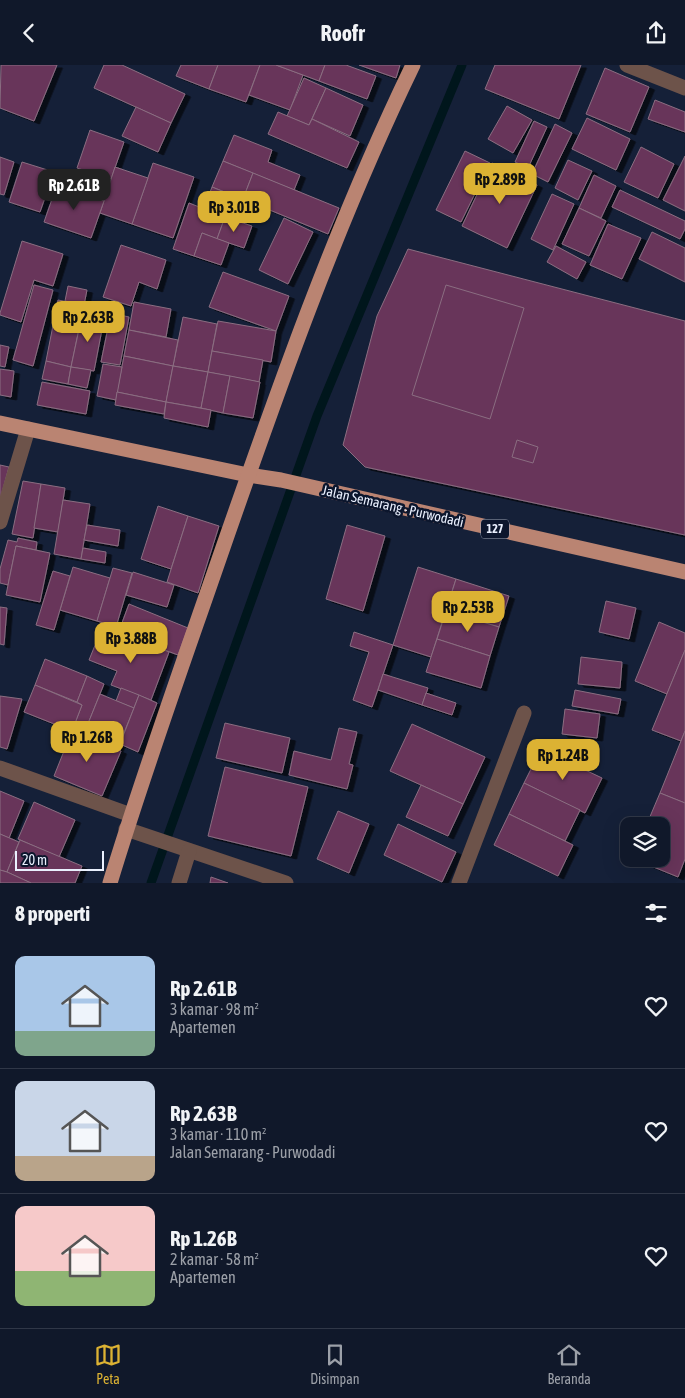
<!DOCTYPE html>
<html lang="id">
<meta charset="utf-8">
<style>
body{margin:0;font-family:"Asap Condensed",sans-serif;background:#1e2536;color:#f1f3f6;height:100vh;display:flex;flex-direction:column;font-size:19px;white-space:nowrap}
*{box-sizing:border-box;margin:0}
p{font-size:16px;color:#9ca0a8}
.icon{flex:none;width:28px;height:28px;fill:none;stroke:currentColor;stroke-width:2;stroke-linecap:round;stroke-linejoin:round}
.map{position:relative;height:818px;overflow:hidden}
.side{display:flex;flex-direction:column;background:#10182a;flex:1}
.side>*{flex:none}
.tools{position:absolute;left:620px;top:752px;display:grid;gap:10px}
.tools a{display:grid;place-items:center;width:50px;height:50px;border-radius:10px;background:#10182a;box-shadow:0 5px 20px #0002,0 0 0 1px #303747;font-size:25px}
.scale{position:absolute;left:15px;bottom:12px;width:89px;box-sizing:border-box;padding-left:5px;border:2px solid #eaf0fe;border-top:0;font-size:14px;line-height:18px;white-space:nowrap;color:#eaf0fe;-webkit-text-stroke:4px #0c162d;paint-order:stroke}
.price{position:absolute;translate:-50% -42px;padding:0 11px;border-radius:10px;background:#dcb233;color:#111;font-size:16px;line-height:32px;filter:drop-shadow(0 1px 2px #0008)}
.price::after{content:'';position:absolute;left:50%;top:30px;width:15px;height:11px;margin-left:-8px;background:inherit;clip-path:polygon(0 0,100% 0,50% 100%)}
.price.current{background:#222;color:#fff}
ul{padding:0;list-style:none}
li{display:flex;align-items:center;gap:15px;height:125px;padding:0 15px}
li+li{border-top:1px solid #303747}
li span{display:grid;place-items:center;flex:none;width:140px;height:100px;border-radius:10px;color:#555}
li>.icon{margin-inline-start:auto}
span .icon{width:60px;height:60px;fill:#fffc;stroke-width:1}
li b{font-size:21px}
h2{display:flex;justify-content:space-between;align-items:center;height:60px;padding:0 15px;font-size:21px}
header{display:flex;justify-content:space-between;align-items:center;height:65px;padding:0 15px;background:#10182a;font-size:22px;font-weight:700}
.tab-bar{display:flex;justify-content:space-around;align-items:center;height:70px;border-top:1px solid #303747;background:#10182a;font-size:14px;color:#9ca0a8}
.tab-bar a{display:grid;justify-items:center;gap:2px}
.tab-bar .current{color:#dcb233}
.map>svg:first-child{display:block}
</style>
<header><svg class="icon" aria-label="back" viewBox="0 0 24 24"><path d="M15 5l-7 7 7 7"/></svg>Roofr<svg class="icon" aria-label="share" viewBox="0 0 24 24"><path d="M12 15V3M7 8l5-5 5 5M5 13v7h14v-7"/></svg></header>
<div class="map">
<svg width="685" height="818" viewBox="0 0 685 818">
<defs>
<filter id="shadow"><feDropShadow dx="5.5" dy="3" stdDeviation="0" flood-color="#0009"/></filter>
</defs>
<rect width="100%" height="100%" fill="#152038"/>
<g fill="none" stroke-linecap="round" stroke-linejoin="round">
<!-- stream -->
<polyline stroke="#00161c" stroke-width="9" points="151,818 317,351 462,0"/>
</g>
<!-- building -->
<g fill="#67365a" stroke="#8b6d81" filter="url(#shadow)">
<polygon points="1,0 57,0 34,56 0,43"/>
<polygon points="104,0 122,0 185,29 171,58 94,23"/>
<polygon points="181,0 218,0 209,24 176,11"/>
<polygon points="218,0 260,0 246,37 209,24"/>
<polygon points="260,0 276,0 303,10 290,45 249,30"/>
<polygon points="276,0 325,0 319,16"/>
<polygon points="325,0 346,0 376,11 367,34 319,16"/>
<polygon points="359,0 400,0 396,13"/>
<polygon points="495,0 581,0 559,54 485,24"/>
<polygon points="605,3 649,22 630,67 586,49"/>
<polygon points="304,13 326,23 309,60 287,51"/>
<polygon points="326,23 363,40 350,71 312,54"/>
<polygon points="655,35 685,47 685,67 648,54"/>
<polygon points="507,41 532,55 513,88 488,74"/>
<polygon points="136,42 171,58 158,87 122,71"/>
<polygon points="278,47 309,60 312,54 359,77 347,103 268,69"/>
<polygon points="587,53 630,74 616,105 572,84"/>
<polygon points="534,56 547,62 528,103 515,97"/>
<polygon points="555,59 572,68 548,117 532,109"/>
<polygon points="90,65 124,77 111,114 77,103"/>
<polygon points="234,70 272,85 268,97 300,110 294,125 223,96"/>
<polygon points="641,82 674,99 658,133 624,117"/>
<polygon points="465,86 490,98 461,157 436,145"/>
<polygon points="685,91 685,146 663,135"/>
<polygon points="0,92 14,97 4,130 0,129"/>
<polygon points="568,95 592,106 578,135 555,123"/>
<polygon points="223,96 253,108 243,134 212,122"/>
<polygon points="22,97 54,107 40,147 9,137"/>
<polygon points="153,98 194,112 173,173 132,159"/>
<polygon points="492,98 537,120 507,183 462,161"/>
<polygon points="115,102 148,113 132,159 100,148"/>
<polygon points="253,108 339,143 328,169 243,134"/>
<polygon points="594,110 616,121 601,153 579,143"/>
<polygon points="57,120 104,136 91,173 44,157"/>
<polygon points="212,122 251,138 243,158 204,143"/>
<polygon points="620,125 685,156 685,164 680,174 612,142"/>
<polygon points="552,129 574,139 553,185 531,174"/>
<polygon points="189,138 225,152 217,174 202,168 194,191 173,184"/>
<polygon points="579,143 606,156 589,191 562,179"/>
<polygon points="225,152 252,161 244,183 217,174"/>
<polygon points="284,153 313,167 288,219 259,205"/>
<polygon points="608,159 641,173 622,214 590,200"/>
<polygon points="652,167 685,183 685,217 639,194"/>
<polygon points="202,168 229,178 221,200 194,191"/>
<polygon points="22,176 63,189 53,221 34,215 21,257 0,250 0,248"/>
<polygon points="121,180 166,195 157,224 139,217 131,241 103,232"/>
<polygon points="556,181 586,197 577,214 547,197"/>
<polygon points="408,184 685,256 685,470 365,402 343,380 377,251"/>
<polygon points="223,207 289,231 276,266 209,242"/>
<polygon points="34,220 53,225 33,301 13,295"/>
<polygon points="446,220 524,243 490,354 412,330"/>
<polygon points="68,221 87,225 84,240 65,236"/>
<polygon points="58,235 84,240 71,302 46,296"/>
<polygon points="134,237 171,244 166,272 129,265"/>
<polygon points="111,248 129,252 120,300 101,297"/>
<polygon points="82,250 104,254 94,306 71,302"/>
<polygon points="183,252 217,259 208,307 173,301"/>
<polygon points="218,256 276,266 271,297 212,286"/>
<polygon points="129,265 178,275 173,301 124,291"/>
<polygon points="0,280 9,282 5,302 0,301"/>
<polygon points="212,286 263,295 259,317 208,307"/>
<polygon points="124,291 173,301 166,337 117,327"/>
<polygon points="46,296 71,302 68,319 42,314"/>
<polygon points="103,299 122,302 116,335 97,331"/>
<polygon points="173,301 208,307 201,343 166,337"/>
<polygon points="71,302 91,305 87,323 68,319"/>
<polygon points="0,304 14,306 11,332 0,330"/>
<polygon points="208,307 230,311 223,348 201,343"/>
<polygon points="230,311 260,317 253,353 223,348"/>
<polygon points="42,317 90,326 86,349 37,340"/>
<polygon points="117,327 166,337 164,349 115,340"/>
<polygon points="166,337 211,345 208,362 164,353"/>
<polygon points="517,375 538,382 533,398 512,392"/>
<polygon points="0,400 9,402 0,435"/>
<polygon points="23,416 41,419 33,473 12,469"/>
<polygon points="41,419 65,423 58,467 34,463"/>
<polygon points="63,435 90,439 81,494 54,489"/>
<polygon points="158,441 188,451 171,504 141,494"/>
<polygon points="188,451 219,461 198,528 167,517"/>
<polygon points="87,460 120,465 118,481 84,475"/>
<polygon points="347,460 385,471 363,546 326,534"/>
<polygon points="18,473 37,477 36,485 16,481 8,520 0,518 0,504 8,475 17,477"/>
<polygon points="16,481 50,488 40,537 6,530"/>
<polygon points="83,483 106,487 105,498 81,494"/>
<polygon points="73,502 110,513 97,556 60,545"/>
<polygon points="418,502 456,514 431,592 393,580"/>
<polygon points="113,503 132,508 116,562 97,556"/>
<polygon points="53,506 70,511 54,565 36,560"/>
<polygon points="133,507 174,520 167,542 126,530"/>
<polygon points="456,514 509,531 499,562 446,546"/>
<polygon points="606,536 636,543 629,574 599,567"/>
<polygon points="129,539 188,563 178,590 130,572 127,578 116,574"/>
<polygon points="0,542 7,543 4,580 0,579"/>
<polygon points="446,546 499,562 490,591 437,574"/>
<polygon points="659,557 685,568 685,585 667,629 635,616"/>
<polygon points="354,567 393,580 372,642 353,635 369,587 350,581"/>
<polygon points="100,568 127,578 130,572 169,587 151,635 111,620 117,606 89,595"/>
<polygon points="437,574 490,591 481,623 426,607"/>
<polygon points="685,585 685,666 681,676 652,665"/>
<polygon points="581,592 622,597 620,623 578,619"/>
<polygon points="45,594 87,611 77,637 35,620"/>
<polygon points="383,609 428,623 422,640 378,625"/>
<polygon points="87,611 104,619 83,671 72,666 82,640 77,637"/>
<polygon points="35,620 82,640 72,666 24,647"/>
<polygon points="121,623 139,630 134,643 116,636"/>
<polygon points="575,625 621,634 618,649 572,641"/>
<polygon points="426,628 456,638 452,650 422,640"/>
<polygon points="100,629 134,643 117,685 83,671"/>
<polygon points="139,630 157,638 138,687 120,679"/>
<polygon points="0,631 22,634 7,684 0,682"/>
<polygon points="565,644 600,649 597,673 562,669"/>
<polygon points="225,658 290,673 282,708 216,693"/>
<polygon points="412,659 485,692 463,739 390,706"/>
<polygon points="339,663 357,667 349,699 353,700 347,724 289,710 294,686 331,695"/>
<polygon points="72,666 121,686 102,731 54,711"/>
<polygon points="685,666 685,738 660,728"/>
<polygon points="541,684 602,713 585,748 524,718"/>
<polygon points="225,702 308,722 291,791 208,771"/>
<polygon points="524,718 580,745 565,776 509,749"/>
<polygon points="421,720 463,739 448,771 406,752"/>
<polygon points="0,726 24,736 9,773 0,769"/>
<polygon points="660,728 685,738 685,794 678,812 634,794 661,794 661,761 646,761"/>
<polygon points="34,737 75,755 59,792 18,774"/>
<polygon points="338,746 369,759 349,808 317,794"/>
<polygon points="509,749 573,780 558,811 494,780"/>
<polygon points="398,759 456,787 442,817 384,790"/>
<polygon points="0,769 19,777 7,807 0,805"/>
<polygon points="20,775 82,801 75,818 31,818 7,807"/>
<polygon points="0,805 7,807 31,818 0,818"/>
<polygon points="211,812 228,818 210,818"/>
</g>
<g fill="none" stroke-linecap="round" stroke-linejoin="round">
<!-- minor -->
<g stroke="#6d534a" stroke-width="15">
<polyline points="627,0 685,23"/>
<polyline points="0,457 28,364"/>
<polyline points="0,703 131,750"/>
<polyline points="126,764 286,818"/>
<polyline points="179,818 189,786"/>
<polyline points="459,818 524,648"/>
</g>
<!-- major -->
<g stroke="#ba8472" stroke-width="15">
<polyline points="0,358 248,410 281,415 685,507"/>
<path d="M110 818C143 709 182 601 219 494 277 327 336 159 413 0"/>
</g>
</g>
<g text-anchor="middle" stroke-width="5" stroke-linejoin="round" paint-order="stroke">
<!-- shield labels -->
<rect fill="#0c162d" stroke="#a7afbf" stroke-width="1" x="481" y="454.5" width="28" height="19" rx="4"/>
<g font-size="12" font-weight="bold" fill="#eaf0fe">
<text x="495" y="468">127</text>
</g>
<!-- street labels -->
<g font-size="14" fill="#eaf0fe" stroke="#0c162d">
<text transform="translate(393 441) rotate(13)" y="5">Jalan Semarang - Purwodadi</text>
</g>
</g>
</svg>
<div class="tools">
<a><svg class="icon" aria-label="layers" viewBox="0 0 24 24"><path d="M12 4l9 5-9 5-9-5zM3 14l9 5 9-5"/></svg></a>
</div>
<div class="scale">20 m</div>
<b class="price" style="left:500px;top:140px">Rp 2.89B</b>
<b class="price current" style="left:74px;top:146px">Rp 2.61B</b>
<b class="price" style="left:234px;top:168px">Rp 3.01B</b>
<b class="price" style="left:88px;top:278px">Rp 2.63B</b>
<b class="price" style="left:468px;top:568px">Rp 2.53B</b>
<b class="price" style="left:131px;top:599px">Rp 3.88B</b>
<b class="price" style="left:87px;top:698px">Rp 1.26B</b>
<b class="price" style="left:563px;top:716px">Rp 1.24B</b>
</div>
<section class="side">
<h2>8 properti<svg class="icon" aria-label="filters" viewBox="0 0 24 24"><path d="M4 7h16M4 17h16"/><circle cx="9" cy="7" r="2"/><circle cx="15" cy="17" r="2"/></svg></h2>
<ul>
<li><span style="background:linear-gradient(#a9c7e8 75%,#7fa58c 0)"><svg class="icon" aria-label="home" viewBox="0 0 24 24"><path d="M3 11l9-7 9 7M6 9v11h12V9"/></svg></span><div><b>Rp 2.61B</b><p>3 kamar · 98 m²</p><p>Apartemen</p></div><svg class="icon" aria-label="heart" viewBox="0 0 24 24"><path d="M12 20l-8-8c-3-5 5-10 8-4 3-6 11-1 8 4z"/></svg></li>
<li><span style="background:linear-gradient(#c9d6e8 75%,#b9a48a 0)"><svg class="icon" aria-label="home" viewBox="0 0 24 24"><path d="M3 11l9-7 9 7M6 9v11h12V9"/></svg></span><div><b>Rp 2.63B</b><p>3 kamar · 110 m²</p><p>Jalan Semarang - Purwodadi</p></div><svg class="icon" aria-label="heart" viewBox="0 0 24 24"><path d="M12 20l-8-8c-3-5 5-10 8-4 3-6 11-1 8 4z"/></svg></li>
<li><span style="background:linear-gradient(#f6c9c9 65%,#8fb573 0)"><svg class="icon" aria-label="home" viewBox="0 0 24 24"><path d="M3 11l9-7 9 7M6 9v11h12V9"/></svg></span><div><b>Rp 1.26B</b><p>2 kamar · 58 m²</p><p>Apartemen</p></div><svg class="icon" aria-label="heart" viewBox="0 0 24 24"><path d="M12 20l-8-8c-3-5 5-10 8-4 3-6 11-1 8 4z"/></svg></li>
</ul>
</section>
<nav class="tab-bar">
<a class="current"><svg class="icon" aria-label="map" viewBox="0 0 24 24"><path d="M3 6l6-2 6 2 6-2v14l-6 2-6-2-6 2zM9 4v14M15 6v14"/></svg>Peta</a>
<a><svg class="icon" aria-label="saved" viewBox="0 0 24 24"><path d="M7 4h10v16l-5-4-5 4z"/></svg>Disimpan</a>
<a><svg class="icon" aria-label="home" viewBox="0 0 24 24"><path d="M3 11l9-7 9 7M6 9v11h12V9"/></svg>Beranda</a>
</nav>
